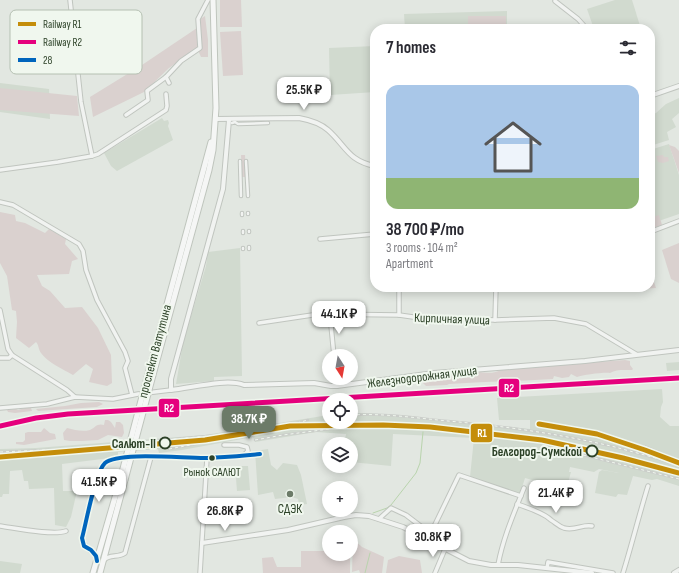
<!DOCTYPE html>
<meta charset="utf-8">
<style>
body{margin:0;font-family:"Sofia Sans Condensed",sans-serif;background:#f2f2f3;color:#2b2b33;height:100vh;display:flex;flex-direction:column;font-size:15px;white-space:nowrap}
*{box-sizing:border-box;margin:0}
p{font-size:13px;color:#7c7c81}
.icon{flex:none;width:22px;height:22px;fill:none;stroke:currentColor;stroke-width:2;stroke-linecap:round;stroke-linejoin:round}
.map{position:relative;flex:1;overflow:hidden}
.details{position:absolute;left:370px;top:24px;width:285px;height:268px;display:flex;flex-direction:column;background:#fff;border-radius:16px;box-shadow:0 2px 10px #0003}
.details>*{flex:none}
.needle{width:26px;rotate:169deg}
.controls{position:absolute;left:322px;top:349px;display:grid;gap:8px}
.controls a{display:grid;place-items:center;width:36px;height:36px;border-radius:50%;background:#fff;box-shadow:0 2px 10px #0003;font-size:20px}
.price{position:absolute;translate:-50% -34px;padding:0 9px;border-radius:8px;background:#fff;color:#222;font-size:13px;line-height:26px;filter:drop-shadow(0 1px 2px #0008)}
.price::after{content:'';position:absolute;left:50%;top:24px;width:12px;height:9px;margin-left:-6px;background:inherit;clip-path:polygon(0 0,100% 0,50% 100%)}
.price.on{background:#6c7b68;color:#fff}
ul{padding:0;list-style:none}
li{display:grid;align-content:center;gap:8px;height:212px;padding:0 16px}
li span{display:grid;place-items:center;height:124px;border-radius:12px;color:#555}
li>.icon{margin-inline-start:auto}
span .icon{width:72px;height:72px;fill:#fffc;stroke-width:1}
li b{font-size:17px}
h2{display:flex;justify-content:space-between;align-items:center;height:48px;padding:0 16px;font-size:17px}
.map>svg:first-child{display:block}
</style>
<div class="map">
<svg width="679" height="573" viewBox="0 0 679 573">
<rect width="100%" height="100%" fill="#e2e7e1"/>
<!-- built -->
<g fill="#d1dacf">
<polygon points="615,0 632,0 641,29 594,29 587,9"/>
<polygon points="507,11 507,29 405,29 404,14"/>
<polygon points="375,46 375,92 330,95 329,48"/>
<polygon points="0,83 49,89 50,119 0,112"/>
<polygon points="679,98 679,113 672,119 676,127 667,132 669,140 650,146 650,115 656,113 666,104"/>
<polygon points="162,118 164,121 168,120 169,123 168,126 173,140 117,171 111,166 104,153"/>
<polygon points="669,144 679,175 679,214 650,224 650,150"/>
<polygon points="240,248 242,376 214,377 214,381 176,384 183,343 206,266 208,252"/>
<polygon points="679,362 679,370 667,371 666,363"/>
<polygon points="662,389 663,402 661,407 660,417 670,426 679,426 679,486 657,479 652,480 633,476 627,495 618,494 616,497 595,493 599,472 602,470 619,473 599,469 594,472 570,467 569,472 571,472 566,490 560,489 557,493 544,491 545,487 542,486 543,483 525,478 520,494 470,477 474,438 393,434 391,466 351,462 351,444 344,444 346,434 316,432 255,442 253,437 182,450 159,453 158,449 118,452 118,457 62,464 63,491 77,491 71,517 66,527 55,525 54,488 29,489 28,481 24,481 22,470 10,471 9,494 3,494 2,497 0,497 0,449 36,448 205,435 329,415 329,422 351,422 351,413 367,413 530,429 530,420 499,420 497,398"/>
<polygon points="268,449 271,465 277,470 283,463 297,465 301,475 307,504 299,505 298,499 292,497 275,499 273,492 258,495 255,451"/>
<polygon points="235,466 248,466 250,490 237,491"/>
<polygon points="0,561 22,564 20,573 0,573"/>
</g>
<!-- green -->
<g fill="#dad1cf">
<polygon points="220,0 241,0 242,27 220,27"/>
<polygon points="205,16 208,40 208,57 201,57 197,48 169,68 144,92 93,117 90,97 142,65 197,28 197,21"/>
<rect x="468" y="16" width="38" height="13"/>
<polygon points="241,31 243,75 223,76 220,32"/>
<polygon points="0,88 77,96 79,116 0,110"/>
<polygon points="669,145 675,147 679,151 679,173"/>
<polygon points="241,155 245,155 246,177 242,177"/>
<polygon points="663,155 664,157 668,157 669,161 663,163 658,162 656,156"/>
<polygon points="650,209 653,217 659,215 662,225 650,229"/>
<path d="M0 212 15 215 16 221 25 223 45 233 49 229 66 239 65 244 78 259 72 261 69 274 37 275 42 286 50 291 65 308 82 307 98 328 111 355 112 383 107 386 89 382 93 369 86 364 73 375C63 369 48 363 41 353 38 349 39 345 36 342L29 348 16 338 17 322 16 311 12 310 7 276 0 263Z"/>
<polygon points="679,243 679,283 671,279 662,250"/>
<polygon points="650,270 656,288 624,290 620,287 650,287"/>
<path d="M625 360 630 361V365L633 369 632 370C625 370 616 369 610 373 604 372 583 375 577 377L571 374 569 377 562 378 554 376 553 379C518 381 484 382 449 384L447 385 426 386 422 382 423 379 422 376 478 372C486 373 495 374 503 369Z"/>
<polygon points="99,402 103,404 97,407 38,411 36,409 65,406 81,403"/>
<polygon points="25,408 31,408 32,411 15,413 8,412 7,410 16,409 18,410"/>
<path d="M105 420H108L111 422 115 428 116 422H120L123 425 124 433 122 437 108 435 98 440 82 441H70L64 440 63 433 67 428C75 430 82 432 90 430 96 427 97 423 104 425Z"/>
<polygon points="44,428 50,433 55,434 56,439 24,445 16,444 16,442 23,442 25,440 25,433 28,432 41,432"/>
<polygon points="353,539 362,547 384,557 382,573 360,573 359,570 352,572"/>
<polygon points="301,551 327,551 329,554 332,555 350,554 350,573 263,573 262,558 273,557 277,567 301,567"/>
<polygon points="399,556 420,560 422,573 386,573 388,560"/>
</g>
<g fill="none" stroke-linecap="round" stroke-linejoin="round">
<!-- stream -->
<g stroke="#b9d4ad" stroke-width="1">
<polyline points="373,513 387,508 391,505 416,473 420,463 423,432"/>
<polyline points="365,573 370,553"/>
</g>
<!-- pedestrian casing -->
<g stroke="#c0c5bf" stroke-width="4.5">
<g id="pedestrian">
<polyline points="232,123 235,122 238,124 268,123"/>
<polyline points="240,161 241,196"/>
<polyline points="246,161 248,196"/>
<polyline points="242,213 242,215"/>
<polyline points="248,213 248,214"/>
<polyline points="243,231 243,233"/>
<polyline points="249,231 249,232"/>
<polyline points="249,247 249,249"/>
<polyline points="243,248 243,249"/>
</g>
</g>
<!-- minor casing -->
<g stroke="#c0c5bf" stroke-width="5.5">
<g id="minor">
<polyline points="70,0 81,102 92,156 98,154 166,110 167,106 166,94"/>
<polyline points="555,1 578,19 587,29"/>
<polyline points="169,83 166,77 181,61 200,48 198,19 208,0"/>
<polyline points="126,115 148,100 147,91 166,77"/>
<polyline points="0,170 58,162 92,156"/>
<polyline points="0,202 13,205 79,244 83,251 86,270 97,300 125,352 128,361 125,368 132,395"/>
<polyline points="650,232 679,221"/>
<polyline points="320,239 375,234"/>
<polyline points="0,310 8,349 12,355 67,390 75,397"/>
<polyline points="330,315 334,356"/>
<polyline points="399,315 399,287"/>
<polyline points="495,320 496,287"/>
<polyline points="259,323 319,314 399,315 413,317 495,320 554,318 586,324 636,354"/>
<polyline points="0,358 9,358 12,355"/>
<polyline points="336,378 337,386"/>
<polyline points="0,408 47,404 75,397 113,399 138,394 171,390"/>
<polyline points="224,445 239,445 247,447 248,451 244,455"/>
<path d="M517 504C526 507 544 513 551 520 556 523 558 526 564 528 576 531 582 524 592 526"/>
<polyline points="380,518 391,508 406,515 431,534"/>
<path d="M0 526C15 528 53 536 66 531"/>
<polyline points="428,539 459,475 521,496"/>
<path d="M96 558C93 549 83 549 82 538 86 524 95 472 105 463 119 451 188 459 208 458 225 457 243 456 260 454"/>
<path d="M104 560C110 554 118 558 125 553L151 457"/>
<path d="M498 565C503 538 514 513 524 488"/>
<polyline points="547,568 548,562 613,573"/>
<polyline points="200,573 207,458"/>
<polyline points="435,573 445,549"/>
<path d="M623 573C632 544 639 515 648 486"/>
</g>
</g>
<!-- tertiary casing -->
<g stroke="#c0c5bf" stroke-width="6">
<g id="tertiary">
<polyline points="650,96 679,86"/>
<path d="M216 119 299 118C310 120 320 123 328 130 346 146 348 161 375 166"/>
<path d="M229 120 223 189 171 379V390C191 388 227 378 244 385L314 383 331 386H337L434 373 585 361 679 350"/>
<polyline points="202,543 288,530 344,517 356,515 369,516 403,527 469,561 491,565 518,565 592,573"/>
<polyline points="674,573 679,570"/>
</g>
</g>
<!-- primary casing -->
<g stroke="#bfc5bd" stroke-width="7">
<g id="primary">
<polyline points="148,374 211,142"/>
<polyline points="153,375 209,170 213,150 216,108 213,0"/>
<polyline points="93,573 120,480"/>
<polyline points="100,573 125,480"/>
</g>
</g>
<!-- pedestrian -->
<use href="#pedestrian" stroke="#f1f3f1" stroke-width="2.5"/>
<!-- minor -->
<use href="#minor" stroke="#f1f3f1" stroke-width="3.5"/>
<!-- tertiary -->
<use href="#tertiary" stroke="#f1f3f1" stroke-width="4"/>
<!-- primary -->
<use href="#primary" stroke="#f5f6f5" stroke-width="5"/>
<!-- rail casing -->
<g stroke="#cbceca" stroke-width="2.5">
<g id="rail">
<path d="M351 415C383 413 416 418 448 421 504 426 560 434 615 447 636 453 659 458 679 466"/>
<polyline points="327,417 329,417"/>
<polyline points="539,424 597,434 647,451"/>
<polyline points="274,429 308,420"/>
<polyline points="255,440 283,435 337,428"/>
<polyline points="644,446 673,458"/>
<polyline points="169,449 218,440"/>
<polyline points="0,452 66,449 262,431"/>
<polyline points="583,455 679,479"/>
</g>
</g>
<!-- rail -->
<use href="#rail" stroke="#f0f7ee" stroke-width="1" stroke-dasharray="3" stroke-linecap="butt"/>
<!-- primary-bridge casing -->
<g stroke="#bfc5bd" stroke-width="7" stroke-linecap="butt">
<g id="primary-bridge">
<polyline points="120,480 148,374"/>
<polyline points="125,480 153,375"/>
</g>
</g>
<!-- primary-bridge -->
<use href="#primary-bridge" stroke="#f5f6f5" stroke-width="5"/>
<!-- bus-1 casing -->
<g stroke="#f0f7ee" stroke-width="7">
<path id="bus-1" d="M97 561 96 556 91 550 84 546 82 538C86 524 95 472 105 463 119 451 188 459 208 458 225 457 243 456 260 454"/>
</g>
<!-- bus-1 -->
<use href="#bus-1" stroke="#0065bd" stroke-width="4"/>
<!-- rail-1 casing -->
<g stroke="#f0f7ee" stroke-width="8">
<g id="rail-1">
<polyline points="539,424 597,434 645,450 679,463"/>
<polyline points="0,457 205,440 290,426 383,425 430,427 542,440 623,458 679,473"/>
</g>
</g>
<!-- rail-2 casing -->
<g stroke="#f0f7ee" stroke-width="8">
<polyline id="rail-2" points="0,426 36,418 68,414 679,378"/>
</g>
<!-- rail-1 -->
<use href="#rail-1" stroke="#c48d0a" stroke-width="5"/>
<!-- rail-2 -->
<use href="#rail-2" stroke="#e5007d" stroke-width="5"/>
</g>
<!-- markers -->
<g fill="#f0f7ee" stroke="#2c4127" stroke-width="2">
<circle cx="165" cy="443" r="5.5"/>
<circle cx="592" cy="451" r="5.5"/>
</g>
<circle fill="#2c4127" stroke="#f0f7ee" stroke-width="1.5" cx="212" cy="458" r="3.5"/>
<circle fill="#6c7b68" stroke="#f0f7ee" stroke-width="1.5" cx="290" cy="494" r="4"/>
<g text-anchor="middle" stroke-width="4" stroke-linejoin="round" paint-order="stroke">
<!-- bus labels -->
<g font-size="12" fill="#2c4127" stroke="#f0f7ee">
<text x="212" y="476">Рынок САЛЮТ</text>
</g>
<!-- street labels -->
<g font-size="13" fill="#2c4127" stroke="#f0f7ee">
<text transform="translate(452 318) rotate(2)" y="5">Кирпичная улица</text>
<text transform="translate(154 351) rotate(-75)" y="5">проспект Ватутина</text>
<text transform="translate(422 376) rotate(-7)" y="5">Железнодорожная улица</text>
</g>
<!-- stop labels -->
<g font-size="13" font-weight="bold" fill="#2c4127" stroke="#f0f7ee" text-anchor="end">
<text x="156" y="448">Салют-II</text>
<text x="582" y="456">Белгород-Сумской</text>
</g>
<!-- poi labels -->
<g font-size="13" fill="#2c4127" stroke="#f0f7ee">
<text x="290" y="513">СДЭК</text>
</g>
</g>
<!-- legend -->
<rect x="10" y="10" width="132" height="64" rx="6" fill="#f0f7ee" stroke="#b5c0b2" stroke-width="1"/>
<rect x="18" y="22" width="18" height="4" fill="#c48d0a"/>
<rect x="18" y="40" width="18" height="4" fill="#e5007d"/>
<rect x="18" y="58" width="18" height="4" fill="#0065bd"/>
<g font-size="11" fill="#2c4127">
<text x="43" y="28">Railway R1</text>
<text x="43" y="46">Railway R2</text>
<text x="43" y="64">28</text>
</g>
<g stroke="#f0f7ee" stroke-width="1.5">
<rect x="498" y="378" width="22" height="20" rx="4" fill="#e5007d"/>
<rect x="158" y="398" width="22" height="20" rx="4" fill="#e5007d"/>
<rect x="470" y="423" width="23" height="20" rx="4" fill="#c48d0a"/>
</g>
<g font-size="11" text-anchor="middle" font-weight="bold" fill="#fff">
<text x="509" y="392">R2</text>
<text x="169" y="412">R2</text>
<text x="482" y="437">R1</text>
</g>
</svg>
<div class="controls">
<a><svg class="needle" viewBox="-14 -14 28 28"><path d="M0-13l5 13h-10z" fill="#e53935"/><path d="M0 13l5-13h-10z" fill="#7c7c81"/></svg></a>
<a><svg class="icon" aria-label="locate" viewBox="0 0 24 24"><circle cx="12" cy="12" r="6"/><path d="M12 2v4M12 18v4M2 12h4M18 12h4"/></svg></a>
<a><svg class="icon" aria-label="layers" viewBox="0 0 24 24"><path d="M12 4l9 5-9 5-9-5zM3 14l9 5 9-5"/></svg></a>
<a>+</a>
<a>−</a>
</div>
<b class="price" style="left:304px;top:111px">25.5K ₽</b>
<b class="price" style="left:339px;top:335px">44.1K ₽</b>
<b class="price on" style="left:249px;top:440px">38.7K ₽</b>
<b class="price" style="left:99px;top:503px">41.5K ₽</b>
<b class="price" style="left:556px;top:514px">21.4K ₽</b>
<b class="price" style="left:225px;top:532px">26.8K ₽</b>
<b class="price" style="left:433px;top:558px">30.8K ₽</b>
<section class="details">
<h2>7 homes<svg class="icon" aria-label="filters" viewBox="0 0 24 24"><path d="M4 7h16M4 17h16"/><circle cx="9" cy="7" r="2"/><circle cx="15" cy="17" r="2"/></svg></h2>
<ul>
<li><span style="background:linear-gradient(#a9c7e8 75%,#8fb573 0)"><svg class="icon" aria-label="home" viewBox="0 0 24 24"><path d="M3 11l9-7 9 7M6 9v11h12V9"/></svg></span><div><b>38 700 ₽/mo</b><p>3 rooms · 104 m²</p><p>Apartment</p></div></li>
</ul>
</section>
</div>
